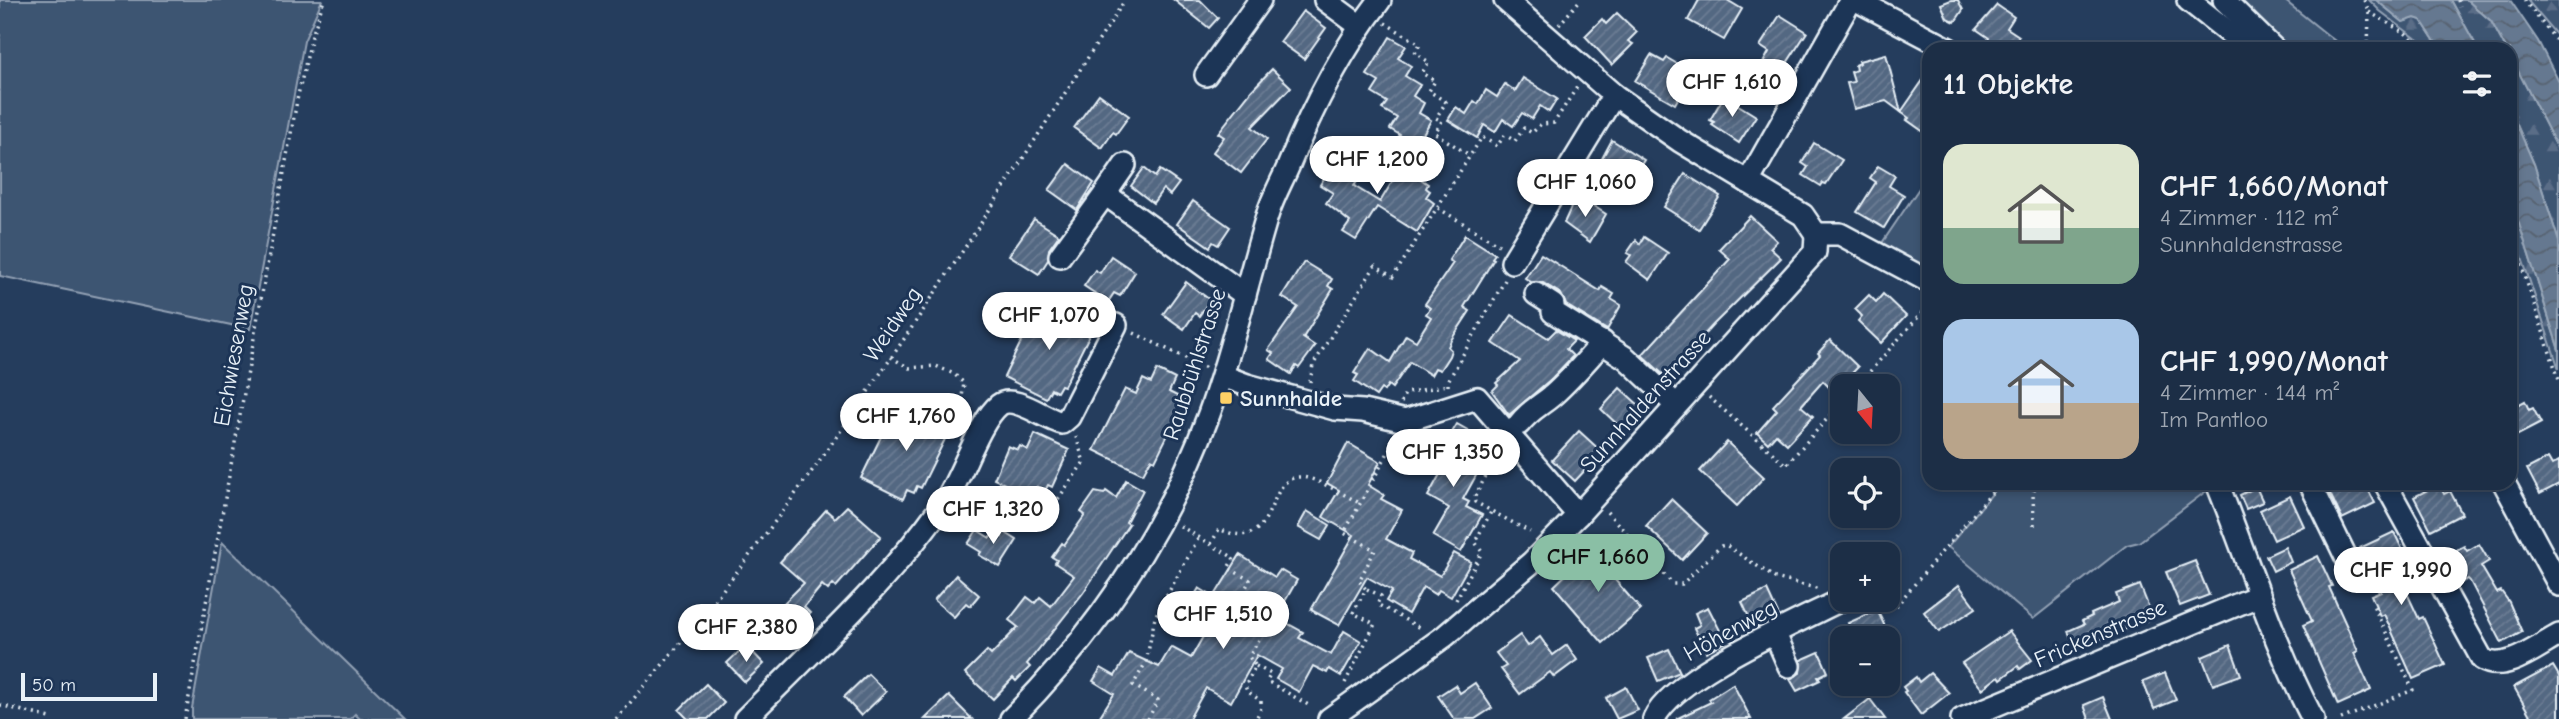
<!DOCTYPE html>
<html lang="de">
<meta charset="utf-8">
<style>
body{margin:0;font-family:"Comic Neue",sans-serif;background:#25364d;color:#f1f3f6;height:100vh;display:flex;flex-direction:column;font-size:26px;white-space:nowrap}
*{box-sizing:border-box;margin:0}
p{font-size:23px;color:#a0a8b3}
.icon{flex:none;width:38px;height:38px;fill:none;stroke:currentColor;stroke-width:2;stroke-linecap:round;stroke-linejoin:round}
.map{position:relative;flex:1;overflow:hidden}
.details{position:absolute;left:1922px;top:42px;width:595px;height:448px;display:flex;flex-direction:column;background:#1c2e46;border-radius:21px;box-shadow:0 4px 10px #0003,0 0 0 2px #3a4a5f}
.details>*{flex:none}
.needle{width:46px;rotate:162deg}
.buttons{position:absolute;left:1830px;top:374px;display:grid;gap:14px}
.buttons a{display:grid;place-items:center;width:70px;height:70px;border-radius:14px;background:#1c2e46;box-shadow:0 4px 10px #0003,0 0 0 2px #3a4a5f;font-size:35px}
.scale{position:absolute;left:21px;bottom:18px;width:136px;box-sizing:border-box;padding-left:7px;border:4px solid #e8f1f8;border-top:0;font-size:19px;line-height:24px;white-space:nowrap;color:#e8f1f8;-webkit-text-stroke:5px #1d3557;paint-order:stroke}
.price{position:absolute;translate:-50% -60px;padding:0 16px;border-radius:24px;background:#fff;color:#222;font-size:23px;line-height:46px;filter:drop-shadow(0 2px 4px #0008)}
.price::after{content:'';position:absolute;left:50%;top:42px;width:21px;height:16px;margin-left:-10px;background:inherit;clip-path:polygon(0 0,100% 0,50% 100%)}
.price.selected{background:#8abfa5;color:#111}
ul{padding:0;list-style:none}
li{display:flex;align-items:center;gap:21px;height:175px;padding:0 21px}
li span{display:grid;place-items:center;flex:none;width:196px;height:140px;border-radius:21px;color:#555}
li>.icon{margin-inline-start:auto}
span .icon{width:84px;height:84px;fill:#fffc;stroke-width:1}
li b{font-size:30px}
h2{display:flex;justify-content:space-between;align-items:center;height:84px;padding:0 21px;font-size:30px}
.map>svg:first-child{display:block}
</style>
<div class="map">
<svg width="2559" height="719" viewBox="0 0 2559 719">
<defs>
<pattern id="forest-firs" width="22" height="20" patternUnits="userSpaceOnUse" patternTransform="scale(1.75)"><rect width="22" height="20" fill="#3e5472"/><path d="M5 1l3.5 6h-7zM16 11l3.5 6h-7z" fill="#5a6d87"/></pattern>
<pattern id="water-waves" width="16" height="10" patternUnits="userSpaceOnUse" patternTransform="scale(1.75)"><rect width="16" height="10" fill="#657890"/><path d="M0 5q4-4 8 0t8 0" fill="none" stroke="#576270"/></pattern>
<pattern id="building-hatch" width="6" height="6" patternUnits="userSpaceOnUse" patternTransform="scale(1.75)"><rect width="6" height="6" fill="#536782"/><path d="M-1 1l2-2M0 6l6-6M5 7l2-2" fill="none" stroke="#6c7d94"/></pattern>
</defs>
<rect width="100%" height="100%" fill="#253d5d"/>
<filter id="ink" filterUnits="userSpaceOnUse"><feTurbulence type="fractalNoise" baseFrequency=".0143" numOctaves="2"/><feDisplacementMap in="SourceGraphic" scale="14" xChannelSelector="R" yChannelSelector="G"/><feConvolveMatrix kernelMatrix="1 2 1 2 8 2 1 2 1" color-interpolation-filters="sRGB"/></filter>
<g filter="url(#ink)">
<!-- grass -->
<g fill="#3e5472" stroke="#93a2b5" stroke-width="2">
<polygon points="0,0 322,0 304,41 250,329 0,276"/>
<polygon points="2232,0 2284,0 2345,49 2281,49"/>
<polygon points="1928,175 1928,277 1878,249"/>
<polygon points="2001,483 2212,483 2213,486 2139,542 2127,545 2033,619 1948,547"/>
<polygon points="222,542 405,719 360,719 355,714 350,719 192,719 192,708"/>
</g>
<!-- forest -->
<g fill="url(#forest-firs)" stroke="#93a2b5" stroke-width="2">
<polygon points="2369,0 2376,0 2403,22 2415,18 2421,20 2440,49 2430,49 2380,11"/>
<polygon points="2451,0 2467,0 2491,21 2506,49 2478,49"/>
<polygon points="2527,0 2559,0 2559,38"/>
<polygon points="2510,55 2559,151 2559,242 2534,164 2510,109"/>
<polygon points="2510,195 2559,350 2559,369 2510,222"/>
</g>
<!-- water -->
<g fill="url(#water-waves)" stroke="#99a8ba" stroke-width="2">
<polygon points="2376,0 2451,0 2478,49 2440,49 2421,20 2415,18 2403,22"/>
<polygon points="2467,0 2510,0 2538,41 2559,82 2559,151 2510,55 2510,49 2506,49 2491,21"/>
<polygon points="2510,109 2534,164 2559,242 2559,350 2510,195"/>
</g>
<!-- building -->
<g fill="url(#building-hatch)" stroke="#e8f1f8" stroke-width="2">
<polygon points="1174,0 1200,0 1218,18 1209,28"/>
<polygon points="1699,0 1727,0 1742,9 1724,40 1688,20"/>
<polygon points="1951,0 1958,0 1963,10 1955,22 1947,18 1941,4"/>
<polygon points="1997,5 2014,17 2007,28 2019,36 2010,49 1997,49 1987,42 1989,38 1976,29"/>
<polygon points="1303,11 1326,28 1304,59 1280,42"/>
<polygon points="1617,13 1637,32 1628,41 1633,44 1612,65 1585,36 1602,19 1606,24"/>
<polygon points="1780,15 1807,32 1787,63 1784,62 1777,74 1762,65 1769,52 1760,46"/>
<polygon points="1390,37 1406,46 1398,58 1411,66 1405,76 1420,85 1413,96 1424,103 1419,113 1431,120 1415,148 1398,138 1400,135 1390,129 1397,118 1382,109 1387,102 1372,93 1379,82 1367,75"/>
<polygon points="1886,54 1901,112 1886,101 1854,109 1847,83 1854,82 1851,72 1856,70 1855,65 1860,63 1859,61"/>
<polygon points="1651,55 1664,62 1667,58 1693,73 1675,104 1635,81"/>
<polygon points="1272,69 1291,87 1252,127 1267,139 1241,173 1213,152 1224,137 1218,133 1251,91"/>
<polygon points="1928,73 1928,135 1907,120 1909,118 1901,112"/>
<polygon points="1523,78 1557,99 1549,112 1540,106 1532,119 1522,113 1513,126 1503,119 1495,132 1484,125 1477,138 1448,120 1456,107 1466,114 1474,101 1478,104 1486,90 1497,97 1505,84 1515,91"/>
<polygon points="1099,94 1129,116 1116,134 1113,132 1102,148 1074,128"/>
<polygon points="1724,96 1756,116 1739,143 1712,125 1714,122 1710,120"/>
<polygon points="1612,140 1644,160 1627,187 1597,168"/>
<polygon points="1814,143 1842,160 1826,184 1823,183 1821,186 1803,175 1808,167 1802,163"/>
<polygon points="1341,150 1354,158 1347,168 1361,176 1354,186 1380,202 1407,157 1421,165 1415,175 1428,184 1426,188 1430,191 1426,197 1434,203 1417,232 1377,207 1356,240 1343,232 1350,222 1326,203 1333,193 1320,185"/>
<polygon points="1068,164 1094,183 1077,210 1049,190"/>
<polygon points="1878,166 1895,176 1889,186 1904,195 1884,228 1857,212 1876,182 1870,178"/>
<polygon points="1144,168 1155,177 1160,170 1179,183 1170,195 1163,189 1153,203 1131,186"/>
<polygon points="1685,174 1720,196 1699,229 1664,207"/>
<polygon points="1581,198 1606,214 1590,242 1564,223 1573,203 1577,205"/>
<polygon points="1193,201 1230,227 1218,245 1213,242 1210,247 1177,224"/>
<polygon points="1750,216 1777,241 1770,248 1781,258 1713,325 1666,377 1642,355 1730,259 1719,249"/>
<polygon points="1034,219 1059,235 1049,249 1048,260 1039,274 1009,255"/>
<polygon points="1465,235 1495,254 1492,258 1494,259 1464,307 1470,311 1451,340 1448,347 1451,350 1449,356 1440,370 1435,368 1431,375 1410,362 1392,388 1388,385 1384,391 1381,389 1376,396 1354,381 1358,375 1354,373 1370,348 1390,362 1406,335 1416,341 1431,317 1426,314 1430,308 1425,304 1453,263 1449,260"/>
<polygon points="1644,237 1668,253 1650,280 1626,262 1631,255 1627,253 1636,240 1640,244"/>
<polygon points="1541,254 1600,291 1602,287 1614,294 1611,299 1621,305 1607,330 1566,305 1561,294 1543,283 1531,282 1525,278"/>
<polygon points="1111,256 1135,272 1120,296 1114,293 1108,302 1084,286 1095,270 1100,273"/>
<polygon points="1304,262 1332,279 1328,286 1333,289 1303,338 1315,346 1299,368 1296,366 1291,374 1269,359 1273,353 1268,350 1298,307 1282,297"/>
<polygon points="1186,282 1210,300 1199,316 1195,313 1184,329 1163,314"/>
<polygon points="1883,294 1906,316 1881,343 1858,321 1862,316 1855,309 1869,295 1876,302"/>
<polygon points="1053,305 1094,326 1064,386 1061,385 1057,392 1051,389 1046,398 1004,377 1034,315 1045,321"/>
<polygon points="1512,315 1548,338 1556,330 1574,341 1566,349 1573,356 1551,379 1509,415 1492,391 1498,385 1496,383 1520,361 1493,343"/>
<polygon points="1830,340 1858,367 1834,392 1823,381 1801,406 1813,416 1787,444 1776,434 1768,443 1757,433 1777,410 1773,406 1820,355 1818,353"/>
<polygon points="1157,370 1175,379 1169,392 1185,400 1155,461 1151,459 1143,474 1094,450 1125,389 1136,394 1143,379 1151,383"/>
<polygon points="1620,388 1641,407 1621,428 1601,409"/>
<polygon points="2525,401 2529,410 2533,408 2541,423 2510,439 2510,409"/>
<polygon points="910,406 951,427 921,488 917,486 914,493 907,490 903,499 861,478 891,416 902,422"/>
<polygon points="1457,424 1473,433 1456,462 1477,474 1463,499 1469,502 1466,507 1482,515 1461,552 1433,536 1449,508 1428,496 1444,467 1420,453 1429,438 1444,446"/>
<polygon points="1579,431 1602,452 1575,481 1552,460"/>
<polygon points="1035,434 1069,450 1052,487 1048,485 1045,491 1037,487 1033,497 994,479 1008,446 1018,450 1020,446 1028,450"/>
<polygon points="1727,442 1764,477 1737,506 1700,471"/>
<polygon points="1348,443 1380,462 1368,485 1384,495 1381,499 1402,510 1386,539 1412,553 1409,559 1440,576 1454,553 1471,562 1451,597 1439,590 1436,595 1423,587 1408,614 1386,601 1392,591 1367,577 1339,625 1311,610 1354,535 1323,517 1339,490 1327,483"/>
<polygon points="2548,458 2552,465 2559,461 2559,484 2540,494 2527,469"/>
<polygon points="1126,480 1143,490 1126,522 1129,524 1083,593 1027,664 1030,667 1016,681 1013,678 993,699 965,673 987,651 991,655 1018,627 1009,620 1027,597 1035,603 1040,597 1051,606 1074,576 1055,563 1057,560 1052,557 1062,543 1064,545 1085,515 1081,512 1095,492 1104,494 1106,491 1116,498"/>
<polygon points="2325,483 2365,483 2375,503 2342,519"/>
<polygon points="2439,484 2444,494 2450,491 2462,514 2431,530 2414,497"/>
<polygon points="2256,487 2263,502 2246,509 2240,495"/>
<polygon points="2290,496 2304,526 2274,540 2260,510"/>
<polygon points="1671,499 1707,533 1682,560 1646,526"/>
<polygon points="847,506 881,536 836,587 833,584 828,590 822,585 804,607 810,613 804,619 808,622 789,641 762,615 773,605 778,609 804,583 780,562 826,510 835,518"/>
<polygon points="1307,511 1330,525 1321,540 1298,527"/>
<polygon points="977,530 990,538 994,532 1002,537 1004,532 1017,540 1000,567 979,555 981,552 968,544"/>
<polygon points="2394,532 2404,553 2396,557 2411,589 2406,591 2419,619 2423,617 2445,665 2413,679 2384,614 2380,616 2371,595 2381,591 2360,548"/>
<polygon points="1600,542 1620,563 1609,573 1641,610 1603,643 1554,586"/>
<polygon points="2479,544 2489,561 2481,566 2497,593 2501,591 2509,602 2522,632 2502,643 2470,581 2468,579 2461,583 2453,569 2450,571 2443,557 2464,546 2467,551"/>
<polygon points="2285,547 2291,562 2273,571 2266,556"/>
<polygon points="1240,555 1275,577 1280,570 1297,580 1276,617 1303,632 1299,638 1331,655 1344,631 1361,641 1341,676 1329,669 1327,673 1313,666 1299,692 1276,679 1282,669 1257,655 1231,702 1206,688 1189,719 1098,719 1114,694 1093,681 1101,668 1115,676 1129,653 1159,667 1171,647 1191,658 1214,617 1190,603 1199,588 1214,597"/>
<polygon points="2318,556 2332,586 2329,587 2358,651 2354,653 2371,690 2338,705 2303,625 2312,621 2289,570"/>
<polygon points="2195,561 2209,595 2180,606 2166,572"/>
<polygon points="956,575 979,595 970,606 966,603 954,617 934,600"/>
<polygon points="1959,585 1976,608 1939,632 1924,612"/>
<polygon points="2140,585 2153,618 2075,650 2068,631 2084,624 2082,621 2092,616 2091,614 2119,602 2116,594"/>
<polygon points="1767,590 1779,616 1754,628 1742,602"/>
<polygon points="1708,607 1726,642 1706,652 1694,628 1700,625 1695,613"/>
<polygon points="1877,610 1891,639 1855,639 1848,623"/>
<polygon points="2009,631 2032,660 2020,669 2018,666 2001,679 1999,676 1982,689 1962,663"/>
<polygon points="1520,635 1528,646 1540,637 1553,655 1567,645 1577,660 1554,677 1550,672 1520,694 1501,669 1506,666 1496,653"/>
<polygon points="746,645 764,664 745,682 727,663"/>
<polygon points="2230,645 2241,675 2213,685 2202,657"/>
<polygon points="1669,649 1680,672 1658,681 1648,658"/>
<polygon points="1819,652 1828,672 1818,677 1820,680 1797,691 1790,679 1800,673 1801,660"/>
<polygon points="2553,666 2559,676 2559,719 2532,719 2514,687"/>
<polygon points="1930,673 1949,693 1921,715 1904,692 1906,691 1903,687 1916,677 1919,682"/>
<polygon points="2165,673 2176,700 2154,709 2143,682"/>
<polygon points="868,674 886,692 861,716 844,697"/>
<polygon points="1475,683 1492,708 1475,719 1454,719 1438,696 1455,685 1460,693"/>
<polygon points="706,684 724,703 708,719 688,719 679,710"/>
<polygon points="1733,684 1751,719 1676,719 1711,702 1709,699"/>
<polygon points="1626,687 1638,710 1617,719 1606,698"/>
<polygon points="949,696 972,719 925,719"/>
<polygon points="2103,697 2112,719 2089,719 2084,705"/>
<polygon points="1870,699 1885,719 1844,719"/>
</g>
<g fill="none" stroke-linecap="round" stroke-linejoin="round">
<!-- minor casing -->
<g stroke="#e8f1f8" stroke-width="26">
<g id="minor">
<polyline points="1325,0 1360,26"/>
<polyline points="1505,0 1614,95 1680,141 1803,215 1816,234"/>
<polyline points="1856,0 1949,49"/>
<polyline points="2188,0 2231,34 2245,49"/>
<polyline points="2224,0 2274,49"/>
<polyline points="1206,75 1260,0"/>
<polyline points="1748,182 1851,0"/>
<polyline points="1105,194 1125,165"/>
<polyline points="1816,234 1840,234 1928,281"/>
<polyline points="1060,256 1105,194 1245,295"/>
<polyline points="1512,262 1614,95"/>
<polyline points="1536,294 1553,305 1553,312 1626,358 1676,405"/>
<polyline points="1223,376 1247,385 1335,409 1363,411 1405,421 1477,398 1578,515"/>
<path d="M1519 424C1532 408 1539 407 1553 395 1571 379 1587 360 1603 342"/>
<path d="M2217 483C2249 562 2273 643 2313 719"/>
<polyline points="2310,483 2347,559"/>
<path d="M2385 483 2482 659C2504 674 2538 646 2559 635"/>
<polyline points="2504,483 2559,585"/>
<polyline points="1775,634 1789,666"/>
<path d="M745 719C814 649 891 580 947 498 962 475 980 420 999 405 1014 393 1046 420 1062 423L1069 417 1116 325"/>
<path d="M1011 719C1097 632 1167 529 1209 414 1233 349 1247 282 1267 216 1272 199 1281 183 1288 167 1312 108 1341 51 1380 0"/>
<polyline points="1329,719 1445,636 1531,563 1578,515 1815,252 1816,234"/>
<path d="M1654 719C1673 676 1798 622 1843 599"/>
<polyline points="1962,719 2258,596"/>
</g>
</g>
<!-- path -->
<g stroke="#e8f1f8" stroke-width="3.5" stroke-dasharray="2 5" stroke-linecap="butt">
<polyline points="2364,0 2369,12 2368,49"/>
<polyline points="2458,0 2460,7"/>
<polyline points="2524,0 2559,44"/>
<polyline points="2369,12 2405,33 2424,49"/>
<polyline points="1385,23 1420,44 1415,53 1429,62 1422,73 1435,81 1429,91 1446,102 1436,118 1442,121 1435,133 1471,156"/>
<polyline points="1559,25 1580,0"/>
<polyline points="1438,208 1499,245"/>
<polyline points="2510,231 2559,380"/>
<polyline points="1134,333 1206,368"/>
<polyline points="891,357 909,368 936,366 954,374 964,383 961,404"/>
<polyline points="1310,382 1313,365 1375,266 1393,277 1482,137 1497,146 1505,135 1515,141 1524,128 1532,133 1541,124 1554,123 1577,87"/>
<polyline points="1448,386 1448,381 1505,280"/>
<polyline points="1856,387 1928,306"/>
<polyline points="1709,397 1786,465 1843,401"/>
<polyline points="1401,403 1405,393 1448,385"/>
<polyline points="1482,430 1465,458 1486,471 1487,474 1474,498 1475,502 1530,532"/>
<polyline points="1058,499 1084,462 1076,437"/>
<polyline points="1607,512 1673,584 1682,584 1721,546 1726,545 1775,578 1820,589"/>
<polyline points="1180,526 1234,558 1228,568 1250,580 1234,610 1265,629 1249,657 1256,666 1245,686 1247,691 1261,701 1261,708 1256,719"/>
<polyline points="2034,526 2033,493 2037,483"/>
<path d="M1211 544 1219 529C1279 556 1264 478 1299 477 1315 476 1345 496 1360 503"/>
<polyline points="1367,589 1381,596 1377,604 1420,628"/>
<polyline points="1456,600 1482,552 1475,542 1491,512"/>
<polyline points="1875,600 1897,605 2000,483"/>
<polyline points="1256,666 1271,674 1267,681 1310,706"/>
<polyline points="1345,683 1375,624 1353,613 1366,589 1359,581 1375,550 1344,533 1396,438"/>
<polyline points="0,705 54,719"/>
<polyline points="185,719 298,95 312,36 324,0"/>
<path d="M616 719C810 498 966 246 1125 0"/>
<polyline points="1148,719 1158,700 1133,685 1146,662 1155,617 1199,537"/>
<polyline points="2341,719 2413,690 2373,605"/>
</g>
<!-- minor -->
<use href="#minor" stroke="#1d3557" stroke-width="21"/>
</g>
</g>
<!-- markers -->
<rect fill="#ffd166" stroke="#1d3557" stroke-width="2.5" x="1219" y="391" width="14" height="14" rx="3.5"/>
<g text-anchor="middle" stroke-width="6" stroke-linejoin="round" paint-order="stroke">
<!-- street labels -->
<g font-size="23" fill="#e8f1f8" stroke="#1d3557">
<text transform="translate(892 324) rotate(-56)" y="8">Weidweg</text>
<text transform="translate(233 355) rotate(-80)" y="8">Eichwiesenweg</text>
<text transform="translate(1194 364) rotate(-72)" y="8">Raubbühlstrasse</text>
<text transform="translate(1645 401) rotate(-48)" y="8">Sunnhaldenstrasse</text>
<text transform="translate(1730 630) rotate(-29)" y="8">Höhenweg</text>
<text transform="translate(2100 633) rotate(-23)" y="8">Frickenstrasse</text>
</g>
<!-- poi labels -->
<g font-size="23" font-weight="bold" fill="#e8f1f8" stroke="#1d3557" text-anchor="start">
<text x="1240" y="406">Sunnhalde</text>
</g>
</g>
</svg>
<div class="buttons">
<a><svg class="needle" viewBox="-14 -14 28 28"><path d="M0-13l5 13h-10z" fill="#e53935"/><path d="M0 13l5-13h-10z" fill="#a0a8b3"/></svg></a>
<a><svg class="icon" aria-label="locate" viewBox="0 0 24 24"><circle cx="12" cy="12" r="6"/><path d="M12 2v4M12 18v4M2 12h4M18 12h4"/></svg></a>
<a>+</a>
<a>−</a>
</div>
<div class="scale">50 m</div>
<b class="price" style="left:1732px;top:119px">CHF 1,610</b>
<b class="price" style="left:1377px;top:196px">CHF 1,200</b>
<b class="price" style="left:1585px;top:219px">CHF 1,060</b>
<b class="price" style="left:1049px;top:352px">CHF 1,070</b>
<b class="price" style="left:906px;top:453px">CHF 1,760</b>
<b class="price" style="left:1453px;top:489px">CHF 1,350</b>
<b class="price" style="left:993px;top:546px">CHF 1,320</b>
<b class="price selected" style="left:1598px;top:594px">CHF 1,660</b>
<b class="price" style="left:2401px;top:607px">CHF 1,990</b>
<b class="price" style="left:1223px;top:651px">CHF 1,510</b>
<b class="price" style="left:746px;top:664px">CHF 2,380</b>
<section class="details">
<h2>11 Objekte<svg class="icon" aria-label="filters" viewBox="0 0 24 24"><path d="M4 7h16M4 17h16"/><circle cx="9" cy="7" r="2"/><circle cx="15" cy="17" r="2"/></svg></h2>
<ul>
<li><span style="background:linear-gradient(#dfe7d0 60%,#7fa58c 0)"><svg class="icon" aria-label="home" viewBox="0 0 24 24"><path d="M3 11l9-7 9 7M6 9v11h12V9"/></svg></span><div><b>CHF 1,660/Monat</b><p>4 Zimmer · 112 m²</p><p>Sunnhaldenstrasse</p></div></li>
<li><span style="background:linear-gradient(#a9c7e8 60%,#b9a48a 0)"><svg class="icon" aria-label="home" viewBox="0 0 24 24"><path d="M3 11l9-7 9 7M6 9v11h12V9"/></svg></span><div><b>CHF 1,990/Monat</b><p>4 Zimmer · 144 m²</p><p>Im Pantloo</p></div></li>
</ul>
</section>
</div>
